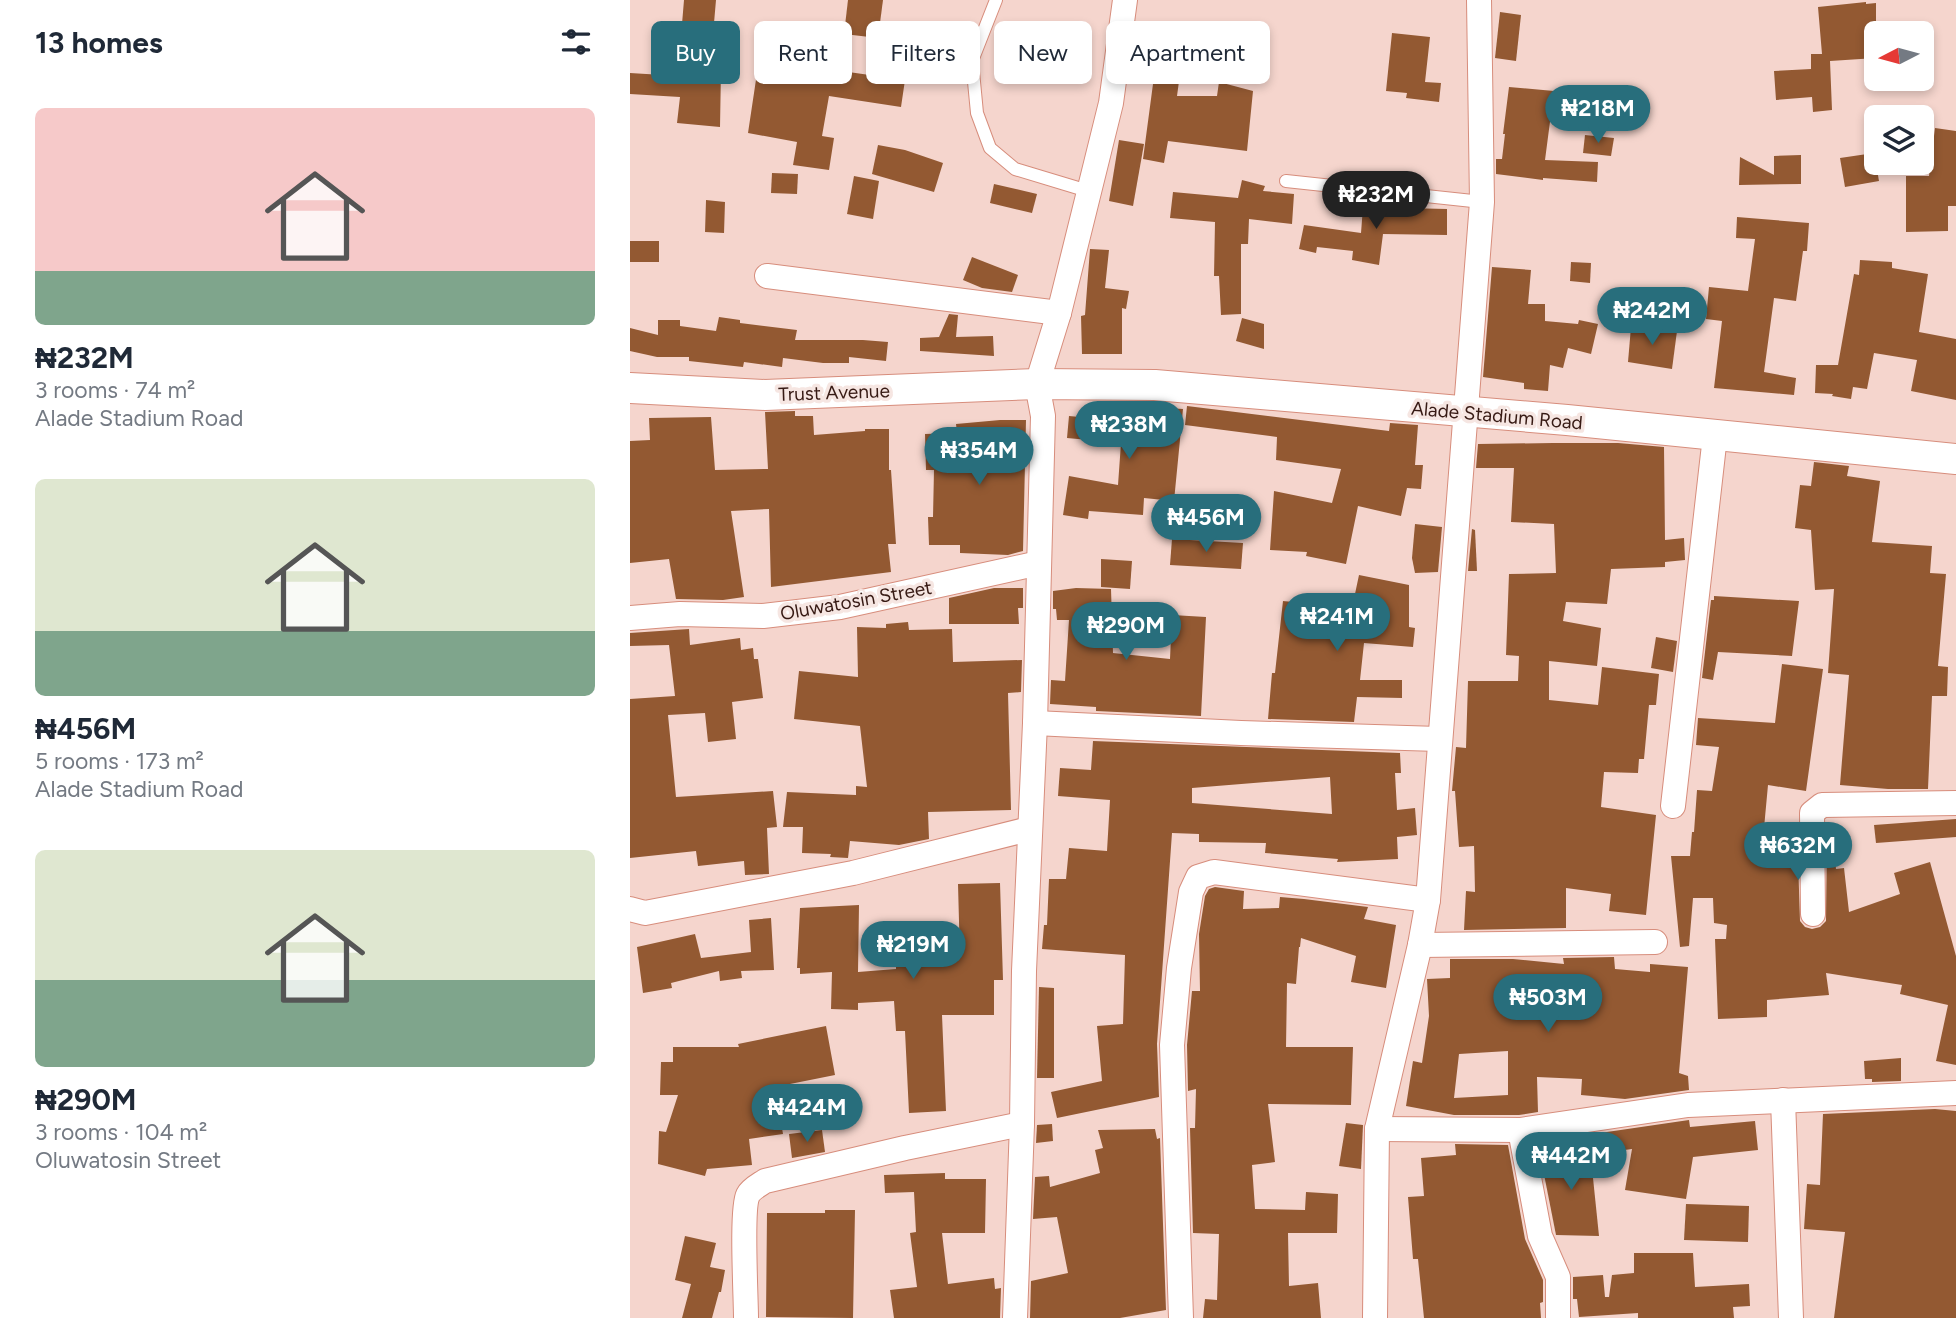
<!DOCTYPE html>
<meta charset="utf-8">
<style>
body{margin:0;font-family:Figtree,sans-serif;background:#f2f2f3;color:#1f2937;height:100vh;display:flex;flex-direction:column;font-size:26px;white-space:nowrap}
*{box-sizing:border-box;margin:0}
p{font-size:23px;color:#747a83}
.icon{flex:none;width:38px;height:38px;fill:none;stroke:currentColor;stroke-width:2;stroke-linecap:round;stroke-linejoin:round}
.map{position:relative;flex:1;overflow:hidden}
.details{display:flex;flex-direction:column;background:#fff;width:630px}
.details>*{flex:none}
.guide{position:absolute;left:21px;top:21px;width:665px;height:63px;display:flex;gap:14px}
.needle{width:46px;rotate:264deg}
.buttons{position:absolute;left:1234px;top:21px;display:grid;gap:14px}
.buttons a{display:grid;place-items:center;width:70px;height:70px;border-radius:10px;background:#fff;box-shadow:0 4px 10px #0003;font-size:35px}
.price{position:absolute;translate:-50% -60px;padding:0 16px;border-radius:24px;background:#286e7c;color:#fff;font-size:23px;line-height:46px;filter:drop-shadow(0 2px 4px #0008)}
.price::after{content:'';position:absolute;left:50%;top:42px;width:21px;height:16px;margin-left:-10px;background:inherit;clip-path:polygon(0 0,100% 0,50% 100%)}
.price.current{background:#222;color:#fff}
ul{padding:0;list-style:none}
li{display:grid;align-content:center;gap:14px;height:371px;padding:0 35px}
li span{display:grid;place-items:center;height:217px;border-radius:10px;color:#555}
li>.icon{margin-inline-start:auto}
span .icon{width:126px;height:126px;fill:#fffc;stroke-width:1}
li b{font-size:30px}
h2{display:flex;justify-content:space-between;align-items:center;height:84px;padding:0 35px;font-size:30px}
.tag{padding:0 24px;border-radius:10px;background:#fff;box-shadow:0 4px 10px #0003;font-size:24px;line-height:63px}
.tag.current{background:#286e7c;color:#fff}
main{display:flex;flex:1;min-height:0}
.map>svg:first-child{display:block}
</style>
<main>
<section class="details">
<h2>13 homes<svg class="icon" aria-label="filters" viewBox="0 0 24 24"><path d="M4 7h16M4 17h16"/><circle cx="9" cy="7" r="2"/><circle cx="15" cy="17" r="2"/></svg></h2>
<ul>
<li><span style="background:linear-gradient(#f6c9c9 75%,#7fa58c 0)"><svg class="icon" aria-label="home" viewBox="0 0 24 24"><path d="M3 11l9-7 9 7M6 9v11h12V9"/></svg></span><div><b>₦232M</b><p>3 rooms · 74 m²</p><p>Alade Stadium Road</p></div></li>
<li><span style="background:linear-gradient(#dfe7d0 70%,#7fa58c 0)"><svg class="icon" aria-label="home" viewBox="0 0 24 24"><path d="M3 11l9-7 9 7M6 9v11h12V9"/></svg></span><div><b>₦456M</b><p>5 rooms · 173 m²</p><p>Alade Stadium Road</p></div></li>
<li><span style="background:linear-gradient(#dfe7d0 60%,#7fa58c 0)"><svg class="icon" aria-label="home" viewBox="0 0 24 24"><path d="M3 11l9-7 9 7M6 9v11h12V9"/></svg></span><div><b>₦290M</b><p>3 rooms · 104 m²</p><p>Oluwatosin Street</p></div></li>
</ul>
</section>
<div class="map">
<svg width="1326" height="1318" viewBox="0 0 1326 1318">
<rect width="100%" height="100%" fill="#f5d5cd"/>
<!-- building -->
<g fill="#935932" fill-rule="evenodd">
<polygon points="54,0 86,0 80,69 91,69 90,127 47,123 50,97 0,94 0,73 49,76 55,37 51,36"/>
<polygon points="218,0 253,0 248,38 214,34"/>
<polygon points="1236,2 1236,4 1246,3 1246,58 1200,61 1202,110 1183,112 1182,97 1146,100 1144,71 1181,69 1181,54 1192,54 1188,7"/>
<polygon points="870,12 891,15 886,61 865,58"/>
<polygon points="762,33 800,37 795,82 811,83 809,102 776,98 777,93 756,91"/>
<polygon points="532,34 555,37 547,96 587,96 589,82 623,91 617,151 538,141 534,163 513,159 527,54 529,55"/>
<polygon points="176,66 275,80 271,107 199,96 192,136 204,138 199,170 163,165 167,142 118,133 127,73 174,81"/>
<polygon points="879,87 924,91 915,160 968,162 967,182 913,178 913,180 866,174 866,159 872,159 875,134 873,134"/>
<polygon points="1305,128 1326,131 1326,206 1318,206 1318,231 1276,232 1276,176 1299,176"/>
<polygon points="955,135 984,138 981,156 953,153"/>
<polygon points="489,140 514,144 503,206 479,201"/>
<polygon points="248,145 275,150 313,163 304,192 242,174"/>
<polygon points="1244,153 1249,181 1215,187 1210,158"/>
<polygon points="1171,155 1171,184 1109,185 1110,157 1144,175 1144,156"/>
<polygon points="142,173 168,174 167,194 141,193"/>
<polygon points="224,176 249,181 243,219 217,214"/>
<polygon points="612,180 635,186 633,191 664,194 662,224 619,219 618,244 611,244 611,314 591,315 589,276 584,276 585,222 540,218 543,192 608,198"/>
<polygon points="364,184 407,194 402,213 360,203"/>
<polygon points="76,200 95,202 94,233 75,232"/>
<polygon points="733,207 817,209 817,235 753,234 749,265 722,260 723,251 687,247 686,253 669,249 674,225 731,233"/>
<polygon points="1107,217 1179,223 1177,251 1173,251 1166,301 1144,298 1134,372 1166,378 1164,395 1084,388 1092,321 1076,319 1079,287 1118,291 1125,239 1106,238"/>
<rect x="0" y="241" width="29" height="21"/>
<polygon points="460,249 479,250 475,288 499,291 496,309 492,308 492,354 452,354 451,316 455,315"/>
<polygon points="342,257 388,275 382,292 352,288 333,280"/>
<polygon points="1230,260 1262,262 1262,268 1298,274 1289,332 1326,339 1326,400 1281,391 1287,360 1244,353 1237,389 1223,387 1221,399 1202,396 1203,394 1185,393 1186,365 1208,365 1224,274 1229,275"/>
<polygon points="941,262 961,263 960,283 940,281"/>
<polygon points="862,267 901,270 898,304 915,304 915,321 948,324 949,320 968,324 961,354 938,348 933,368 920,365 918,391 894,389 894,383 853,377"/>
<polygon points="319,314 328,315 326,337 363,336 364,356 290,351 290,338 309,337"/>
<polygon points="89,317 110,320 110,323 167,330 165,340 233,340 258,342 256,361 219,357 219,363 193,363 153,358 152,367 114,362 113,367 59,361 59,357 27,357 0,351 0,328 28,335 28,320 50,320 50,326 86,331"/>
<polygon points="612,318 634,324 634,349 606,341"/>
<polygon points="1001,327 1047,331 1042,369 998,362"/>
<polygon points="494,402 521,405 521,407 553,409 544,501 514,498 513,515 459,511 458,519 433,515 439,476 488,485 491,443 437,438 439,416 492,421"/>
<polygon points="557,406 759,431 760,423 788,425 785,465 793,465 791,489 777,488 771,516 728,506 716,564 676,556 677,552 640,550 644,491 702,503 711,469 646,460 647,437 555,425"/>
<polygon points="165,411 165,416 183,416 184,435 235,431 235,429 259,429 259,470 261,470 266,544 258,544 261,572 141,587 139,509 101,511 114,597 93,600 46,599 39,559 0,563 0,441 20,440 19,418 81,417 85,470 138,469 135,412"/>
<polygon points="370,420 396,420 393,551 378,555 330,553 330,545 299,545 298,517 303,517 304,470 296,470 295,434 327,433 326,424"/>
<polygon points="923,443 988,443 1034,447 1035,540 1054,538 1055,560 1035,562 1035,567 981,569 977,604 936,602 933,621 971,628 967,666 919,661 919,700 968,705 972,667 1029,674 1026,705 1019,705 1014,759 1009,759 1008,773 974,772 971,807 1026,815 1016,915 979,911 981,894 936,888 936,928 834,930 836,891 845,892 844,846 829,847 825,791 822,791 826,747 836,748 838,681 888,681 889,656 876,655 879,574 926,573 924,524 881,522 884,468 846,468 848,444"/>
<polygon points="1184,462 1219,466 1217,476 1250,481 1242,542 1302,546 1300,573 1316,574 1308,666 1318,667 1317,696 1302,696 1298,789 1258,789 1210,785 1219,675 1198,673 1204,589 1185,590 1181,530 1165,528 1170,485 1181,486"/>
<polygon points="785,524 812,527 808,572 785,573 782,558"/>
<polygon points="842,529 845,530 847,571 838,571"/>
<polygon points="542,539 613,543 611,569 540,565"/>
<polygon points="471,559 502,561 500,589 471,587"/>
<polygon points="729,575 779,585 779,627 785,628 783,647 734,643 730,680 772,680 772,698 727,697 724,722 638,719 642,673 645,673 653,601 722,608"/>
<polygon points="364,588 393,588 393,608 388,608 389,624 319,624 319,598"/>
<polygon points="446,588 481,589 483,653 540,659 542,615 576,617 571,716 466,711 466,707 420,704 421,680 435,681 439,620 427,620 426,609 423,609 423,591"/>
<polygon points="1084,596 1169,601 1162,656 1088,652 1083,680 1072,678 1081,600 1084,600"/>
<polygon points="278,622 279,630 322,629 323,662 392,660 391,692 378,693 381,810 298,812 299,839 269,845 220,841 218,858 200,857 201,854 172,853 173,827 153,827 157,792 226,795 226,786 237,787 230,726 164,719 169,671 228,677 227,627 256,628 256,624"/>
<polygon points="59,629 60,645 110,638 111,650 123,648 124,659 128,659 133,698 102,702 106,739 78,742 75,713 38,715 46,797 143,791 147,827 137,828 139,874 115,875 114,861 68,866 66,851 0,858 0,699 45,696 39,645 0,646 0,633"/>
<polygon points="1026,637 1047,641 1043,672 1021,668"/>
<polygon points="1152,664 1193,669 1176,791 1138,785 1134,828 1167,828 1170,921 1175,927 1182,929 1190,927 1196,921 1197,826 1201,826 1206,869 1214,868 1219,912 1270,894 1264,873 1300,862 1326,956 1326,1065 1306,1061 1318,1005 1270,994 1272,985 1196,973 1199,995 1137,1000 1137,1017 1088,1019 1085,939 1096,939 1097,925 1084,923 1083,898 1063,898 1059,946 1050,947 1041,856 1060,856 1062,832 1064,832 1067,790 1082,791 1089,747 1066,745 1068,718 1145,723"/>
<path d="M463 741 770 753 771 773H765L767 810 785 808 787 835 767 837 768 859 707 862 708 859 635 853 636 843 569 842V834L542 833 527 1044 529 1097 427 1118 421 1092 472 1081 467 1026 493 1024 495 955 412 949 414 925H417L419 879H436L439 848 477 851 480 800 428 796 430 768 461 770ZM700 777 702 814 562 803V788Z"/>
<polygon points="1326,819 1326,837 1246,843 1244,825"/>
<polygon points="370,883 373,980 364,980 364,1015 312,1015 316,1111 279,1113 275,1031 266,1031 264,1001 228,1003 228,1010 201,1009 202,972 170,974 170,968 167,968 170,908 229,905 228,972 266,969 266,967 330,959 328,884"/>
<polygon points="585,887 614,891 613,909 649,908 650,897 674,899 738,907 734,919 766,925 756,988 721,982 726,956 671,938 670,947 669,947 666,984 657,983 656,1047 723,1047 721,1105 638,1104 645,1162 622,1165 625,1209 675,1210 676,1192 708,1194 707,1233 658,1233 659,1286 688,1283 691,1318 573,1318 575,1299 587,1300 589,1234 563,1233 560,1128 565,1128 566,1089 558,1091 557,1045 562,991 570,991 569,934 575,896 579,889"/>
<polygon points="141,918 144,970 111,971 112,978 90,981 89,971 41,983 42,988 13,993 7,947 65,934 71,958 121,952 119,920"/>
<path d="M984 957 985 969 1020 972V964L1058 967 1049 1073 1058 1076 1059 1090 995 1099 951 1095 952 1079 907 1077 908 1112 889 1115H824L776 1106 783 1061 792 1063 799 1016 797 979 820 978V959H883L934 964 933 958ZM878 1051V1095L824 1098 829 1054Z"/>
<polygon points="409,987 424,988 424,1078 407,1078"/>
<polygon points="196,1026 205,1075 145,1087 153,1134 119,1139 122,1165 77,1169 75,1176 28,1164 29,1131 36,1132 48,1095 30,1095 31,1062 43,1062 43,1047 109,1047 108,1044"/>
<polygon points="1271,1058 1271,1081 1242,1082 1242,1079 1235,1079 1234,1061"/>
<polygon points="1305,1109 1326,1111 1326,1318 1204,1318 1215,1232 1174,1229 1177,1184 1190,1185 1193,1114"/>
<polygon points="1059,1120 1060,1127 1125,1121 1128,1150 1063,1157 1056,1199 995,1190 1002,1149 972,1153 970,1133"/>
<polygon points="716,1123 733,1125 731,1169 709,1166"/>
<polygon points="422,1124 423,1141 406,1143 407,1125"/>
<polygon points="525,1129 527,1139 530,1138 536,1310 490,1318 400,1318 401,1281 438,1273 427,1217 403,1219 405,1177 419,1176 420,1187 470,1173 465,1150 473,1148 468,1130"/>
<polygon points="192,1130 195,1152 162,1158 159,1134"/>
<polygon points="825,1144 878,1145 895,1239 913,1280 913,1302 910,1303 911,1318 794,1318 788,1259 783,1259 778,1197 794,1196 791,1158 826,1155"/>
<polygon points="960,1149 969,1236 926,1235 910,1154"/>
<polygon points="315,1173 315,1179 356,1179 355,1233 312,1233 318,1284 364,1278 365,1289 371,1288 370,1318 264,1318 260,1290 287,1287 280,1233 286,1232 284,1192 255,1193 254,1175"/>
<polygon points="1056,1204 1119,1206 1118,1242 1054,1240"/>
<polygon points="195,1210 225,1210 223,1318 136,1317 137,1213 195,1213"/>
<polygon points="55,1236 86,1243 80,1267 95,1270 91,1292 89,1292 82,1318 52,1318 61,1284 45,1280"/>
<polygon points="1004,1253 1063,1253 1065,1287 1119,1284 1120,1306 1103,1307 1104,1318 1008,1318 1008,1313 949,1317 947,1299 943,1299 943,1277 973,1275 975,1297 979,1297 982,1275 1004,1273"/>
</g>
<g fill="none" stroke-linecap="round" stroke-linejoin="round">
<!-- service casing -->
<g stroke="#d78d7c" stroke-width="14">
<g id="service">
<polyline points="366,0 342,61 347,113 360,148 385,169 458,191"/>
<polyline points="656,181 852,202"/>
</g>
</g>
<!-- minor casing -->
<g stroke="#d78d7c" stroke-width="26">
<g id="minor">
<polyline points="137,276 429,313"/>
<polyline points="0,618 50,614 133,616 210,607 409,563"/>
<polyline points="405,723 611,733 809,739"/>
<polyline points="1043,806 1085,436"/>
<polyline points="0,909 15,913 223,873 399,829"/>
<polyline points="1183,914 1182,813 1192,805 1326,803"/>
<polyline points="790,945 1025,942"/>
<polyline points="1153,1100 1161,1318"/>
<polyline points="747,1129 890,1130 1058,1105 1326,1093"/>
<polyline points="890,1130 910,1236 928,1277 928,1318"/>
<path d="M116 1318C116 1297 111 1209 118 1195 121 1189 129 1185 135 1181L275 1148 392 1124"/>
<polyline points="385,1318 392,1124 394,971 405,723 413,416 407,384 429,313 481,103 495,0"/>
<polyline points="551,1318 542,1045 549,968 561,892 568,877 584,872 798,900"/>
<polyline points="745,1318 747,1129 790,945 798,900 852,202 849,0"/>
</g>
</g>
<!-- tertiary casing -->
<g stroke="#d78d7c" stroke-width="32">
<polyline id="tertiary" points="0,388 135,395 407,384 525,385 937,420 1326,459"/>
</g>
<!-- service -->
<use href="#service" stroke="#fff" stroke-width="12"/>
<!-- minor -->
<use href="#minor" stroke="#fff" stroke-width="24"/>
<!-- tertiary -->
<use href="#tertiary" stroke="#fff" stroke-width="30"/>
</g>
<g text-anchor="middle" stroke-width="7" stroke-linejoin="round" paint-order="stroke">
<!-- street labels -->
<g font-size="19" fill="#371a14" stroke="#f6e6e2">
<text transform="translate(204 392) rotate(-2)" y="7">Trust Avenue</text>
<text transform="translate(867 415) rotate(5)" y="7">Alade Stadium Road</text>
<text transform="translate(226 600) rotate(-10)" y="7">Oluwatosin Street</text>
</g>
</g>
</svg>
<div class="buttons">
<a><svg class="needle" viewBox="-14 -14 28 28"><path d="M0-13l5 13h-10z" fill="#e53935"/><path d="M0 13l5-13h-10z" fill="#747a83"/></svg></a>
<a><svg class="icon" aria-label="layers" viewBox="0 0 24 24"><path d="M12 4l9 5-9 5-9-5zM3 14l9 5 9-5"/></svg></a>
</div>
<b class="price" style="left:968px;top:145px">₦218M</b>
<b class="price current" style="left:746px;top:231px">₦232M</b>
<b class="price" style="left:1022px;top:347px">₦242M</b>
<b class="price" style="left:499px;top:461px">₦238M</b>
<b class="price" style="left:349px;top:487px">₦354M</b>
<b class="price" style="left:576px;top:554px">₦456M</b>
<b class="price" style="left:707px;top:653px">₦241M</b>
<b class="price" style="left:496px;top:662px">₦290M</b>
<b class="price" style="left:1168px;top:882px">₦632M</b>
<b class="price" style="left:283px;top:981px">₦219M</b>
<b class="price" style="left:918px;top:1034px">₦503M</b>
<b class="price" style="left:177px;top:1144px">₦424M</b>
<b class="price" style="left:941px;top:1192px">₦442M</b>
<div class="guide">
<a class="tag current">Buy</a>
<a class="tag">Rent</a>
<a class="tag">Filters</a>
<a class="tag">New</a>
<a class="tag">Apartment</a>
</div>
</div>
</main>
